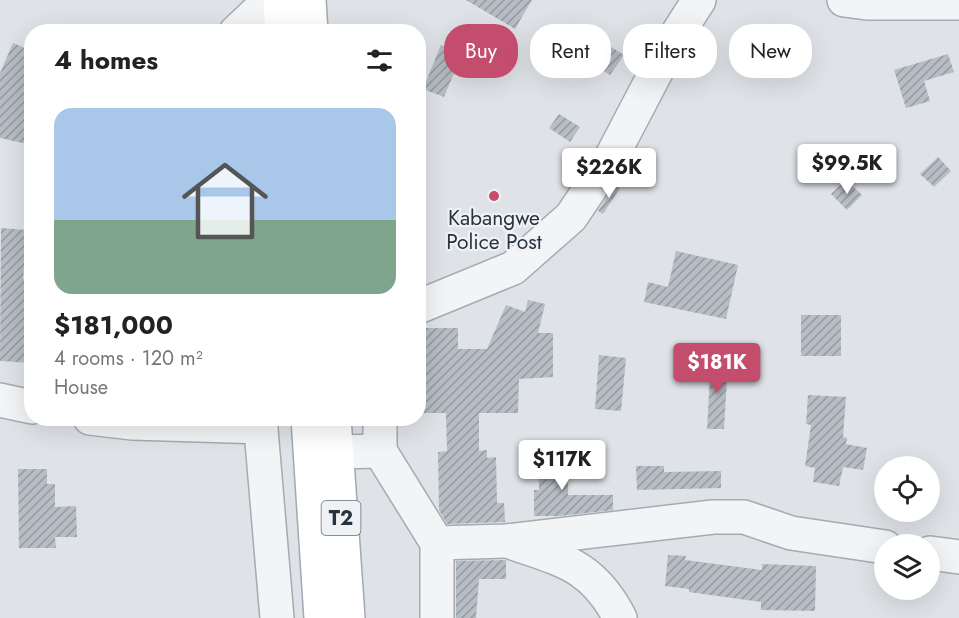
<!DOCTYPE html>
<meta charset="utf-8">
<style>
body{margin:0;font-family:Jost,sans-serif;background:#f6f6f6;color:#222;height:100vh;display:flex;flex-direction:column;font-size:22px;white-space:nowrap}
*{box-sizing:border-box;margin:0}
p{font-size:20px;color:#767676}
.icon{flex:none;width:33px;height:33px;fill:none;stroke:currentColor;stroke-width:2;stroke-linecap:round;stroke-linejoin:round}
.map{position:relative;flex:1;overflow:hidden}
.side{position:absolute;left:24px;top:24px;width:402px;height:402px;display:flex;flex-direction:column;background:#fff;border-radius:24px;box-shadow:0 6px 24px #0002}
.side>*{flex:none}
.guide{position:absolute;left:444px;top:24px;width:424px;height:54px;display:flex;gap:12px}
.controls{position:absolute;left:874px;top:456px;display:grid;gap:12px}
.controls a{display:grid;place-items:center;width:66px;height:66px;border-radius:50%;background:#fff;box-shadow:0 6px 24px #0002;font-size:30px}
.price{position:absolute;translate:-50% -51px;padding:0 14px;border-radius:6px;background:#fff;color:#222;font-size:20px;line-height:39px;filter:drop-shadow(0 2px 3px #0008)}
.price::after{content:'';position:absolute;left:50%;top:36px;width:18px;height:14px;margin-left:-9px;background:inherit;clip-path:polygon(0 0,100% 0,50% 100%)}
.price.active{background:#c44d6e;color:#fff}
ul{padding:0;list-style:none}
li{display:grid;align-content:center;gap:12px;height:318px;padding:0 30px}
li span{display:grid;place-items:center;height:186px;border-radius:18px;color:#555}
li>.icon{margin-inline-start:auto}
span .icon{width:108px;height:108px;fill:#fffc;stroke-width:1}
li b{font-size:26px}
h2{display:flex;justify-content:space-between;align-items:center;height:72px;padding:0 30px;font-size:26px}
.chip{padding:0 21px;border-radius:24px;background:#fff;box-shadow:0 6px 24px #0002;font-size:21px;line-height:54px}
.chip.active{background:#c44d6e;color:#fff}
.map>svg:first-child{display:block}
</style>
<div class="map">
<svg width="959" height="618" viewBox="0 0 959 618">
<defs>
<pattern id="building-hatch" width="6" height="6" patternUnits="userSpaceOnUse" patternTransform="scale(1.5)"><rect width="6" height="6" fill="#b7bdc4"/><path d="M-1 1l2-2M0 6l6-6M5 7l2-2" fill="none" stroke="#959aa0"/></pattern>
</defs>
<rect width="100%" height="100%" fill="#dfe3e7"/>
<!-- building -->
<g fill="url(#building-hatch)">
<polygon points="466,0 532,0 515,29"/>
<polygon points="589,33 624,55 610,75 576,54"/>
<polygon points="13,43 32,51 32,145 0,138 0,73"/>
<polygon points="441,45 462,54 444,97 423,89"/>
<polygon points="948,54 954,72 924,81 930,101 906,108 894,70"/>
<polygon points="559,114 580,127 570,142 549,128"/>
<polygon points="938,157 951,171 934,187 920,174"/>
<polygon points="846,180 862,195 847,210 831,194"/>
<polygon points="615,185 620,188 603,214 598,211"/>
<polygon points="1,228 27,230 23,279 26,279 24,335 32,336 32,363 0,361"/>
<polygon points="676,251 738,265 726,319 644,302 648,282 668,287"/>
<polygon points="528,300 545,304 538,333 553,333 553,377 519,379 518,413 479,413 479,451 487,450 487,458 496,457 497,503 504,503 505,522 447,524 439,510 438,452 447,451 446,413 418,413 418,328 458,328 458,349 487,349 506,305 525,312"/>
<rect x="801" y="315" width="40" height="41"/>
<polygon points="599,355 626,358 621,411 595,409"/>
<polygon points="711,359 728,360 724,429 707,429"/>
<polygon points="808,395 846,397 843,437 847,438 846,444 867,448 863,470 843,467 839,486 813,482 815,468 805,466 811,425 806,424"/>
<polygon points="538,449 557,449 558,466 568,466 568,495 613,495 613,510 559,516 534,516 534,490 539,490"/>
<polygon points="636,466 664,466 664,472 721,471 721,488 637,490"/>
<polygon points="18,469 47,469 47,484 55,484 55,507 76,506 77,537 55,537 56,548 19,548"/>
<polygon points="668,555 686,556 685,560 762,570 762,564 816,566 815,611 761,610 761,602 689,592 689,589 665,586"/>
<polygon points="506,560 506,579 479,579 476,618 456,618 456,561"/>
</g>
<g fill="none" stroke-linecap="round" stroke-linejoin="round">
<!-- minor casing -->
<g stroke="#a5abb1" stroke-width="36">
<g id="minor">
<polyline points="844,0 867,3 959,3"/>
<polyline points="236,32 270,0"/>
<polyline points="418,307 513,268 571,217 612,156 669,47 699,0"/>
<polyline points="0,400 32,407"/>
<polyline points="90,418 132,423 261,427"/>
<polyline points="260,418 277,618"/>
<polyline points="380,451 437,543 437,618"/>
<polyline points="336,452 380,451 380,418"/>
<polyline points="437,543 506,541 713,517 744,517 791,533 885,547"/>
<path d="M513 543C565 561 593 566 620 618"/>
<polyline points="930,553 959,557"/>
</g>
</g>
<!-- major casing -->
<g stroke="#a0a9b2" stroke-width="36">
<g id="major">
<polyline points="280,0 282,32"/>
<polyline points="309,0 311,32"/>
<polyline points="308,418 321,618"/>
<polyline points="334,418 348,618"/>
</g>
</g>
<!-- minor -->
<use href="#minor" stroke="#f2f4f6" stroke-width="33"/>
<!-- major -->
<use href="#major" stroke="#fff" stroke-width="33"/>
</g>
<!-- markers -->
<circle fill="#c44d6e" stroke="#eff2f5" stroke-width="2" cx="494" cy="196" r="6"/>
<g text-anchor="middle" stroke-width="4.5" stroke-linejoin="round" paint-order="stroke">
<!-- shield labels -->
<rect fill="#eff2f5" stroke="#646c74" stroke-width="1.5" x="321.5" y="501" width="39" height="34" rx="4.5"/>
<g font-size="20" font-weight="bold" fill="#29333d">
<text x="341" y="525">T2</text>
</g>
<!-- poi labels -->
<g font-size="21" fill="#29333d" stroke="#eff2f5">
<text x="494" y="225">Kabangwe<tspan x="494" dy="24">Police Post</tspan></text>
</g>
</g>
</svg>
<div class="controls">
<a><svg class="icon" aria-label="locate" viewBox="0 0 24 24"><circle cx="12" cy="12" r="6"/><path d="M12 2v4M12 18v4M2 12h4M18 12h4"/></svg></a>
<a><svg class="icon" aria-label="layers" viewBox="0 0 24 24"><path d="M12 4l9 5-9 5-9-5zM3 14l9 5 9-5"/></svg></a>
</div>
<b class="price" style="left:847px;top:195px">$99.5K</b>
<b class="price" style="left:609px;top:199px">$226K</b>
<b class="price active" style="left:717px;top:394px">$181K</b>
<b class="price" style="left:562px;top:491px">$117K</b>
<div class="guide">
<a class="chip active">Buy</a>
<a class="chip">Rent</a>
<a class="chip">Filters</a>
<a class="chip">New</a>
</div>
<section class="side">
<h2>4 homes<svg class="icon" aria-label="filters" viewBox="0 0 24 24"><path d="M4 7h16M4 17h16"/><circle cx="9" cy="7" r="2"/><circle cx="15" cy="17" r="2"/></svg></h2>
<ul>
<li><span style="background:linear-gradient(#a9c7e8 60%,#7fa58c 0)"><svg class="icon" aria-label="home" viewBox="0 0 24 24"><path d="M3 11l9-7 9 7M6 9v11h12V9"/></svg></span><div><b>$181,000</b><p>4 rooms · 120 m²</p><p>House</p></div></li>
</ul>
</section>
</div>
